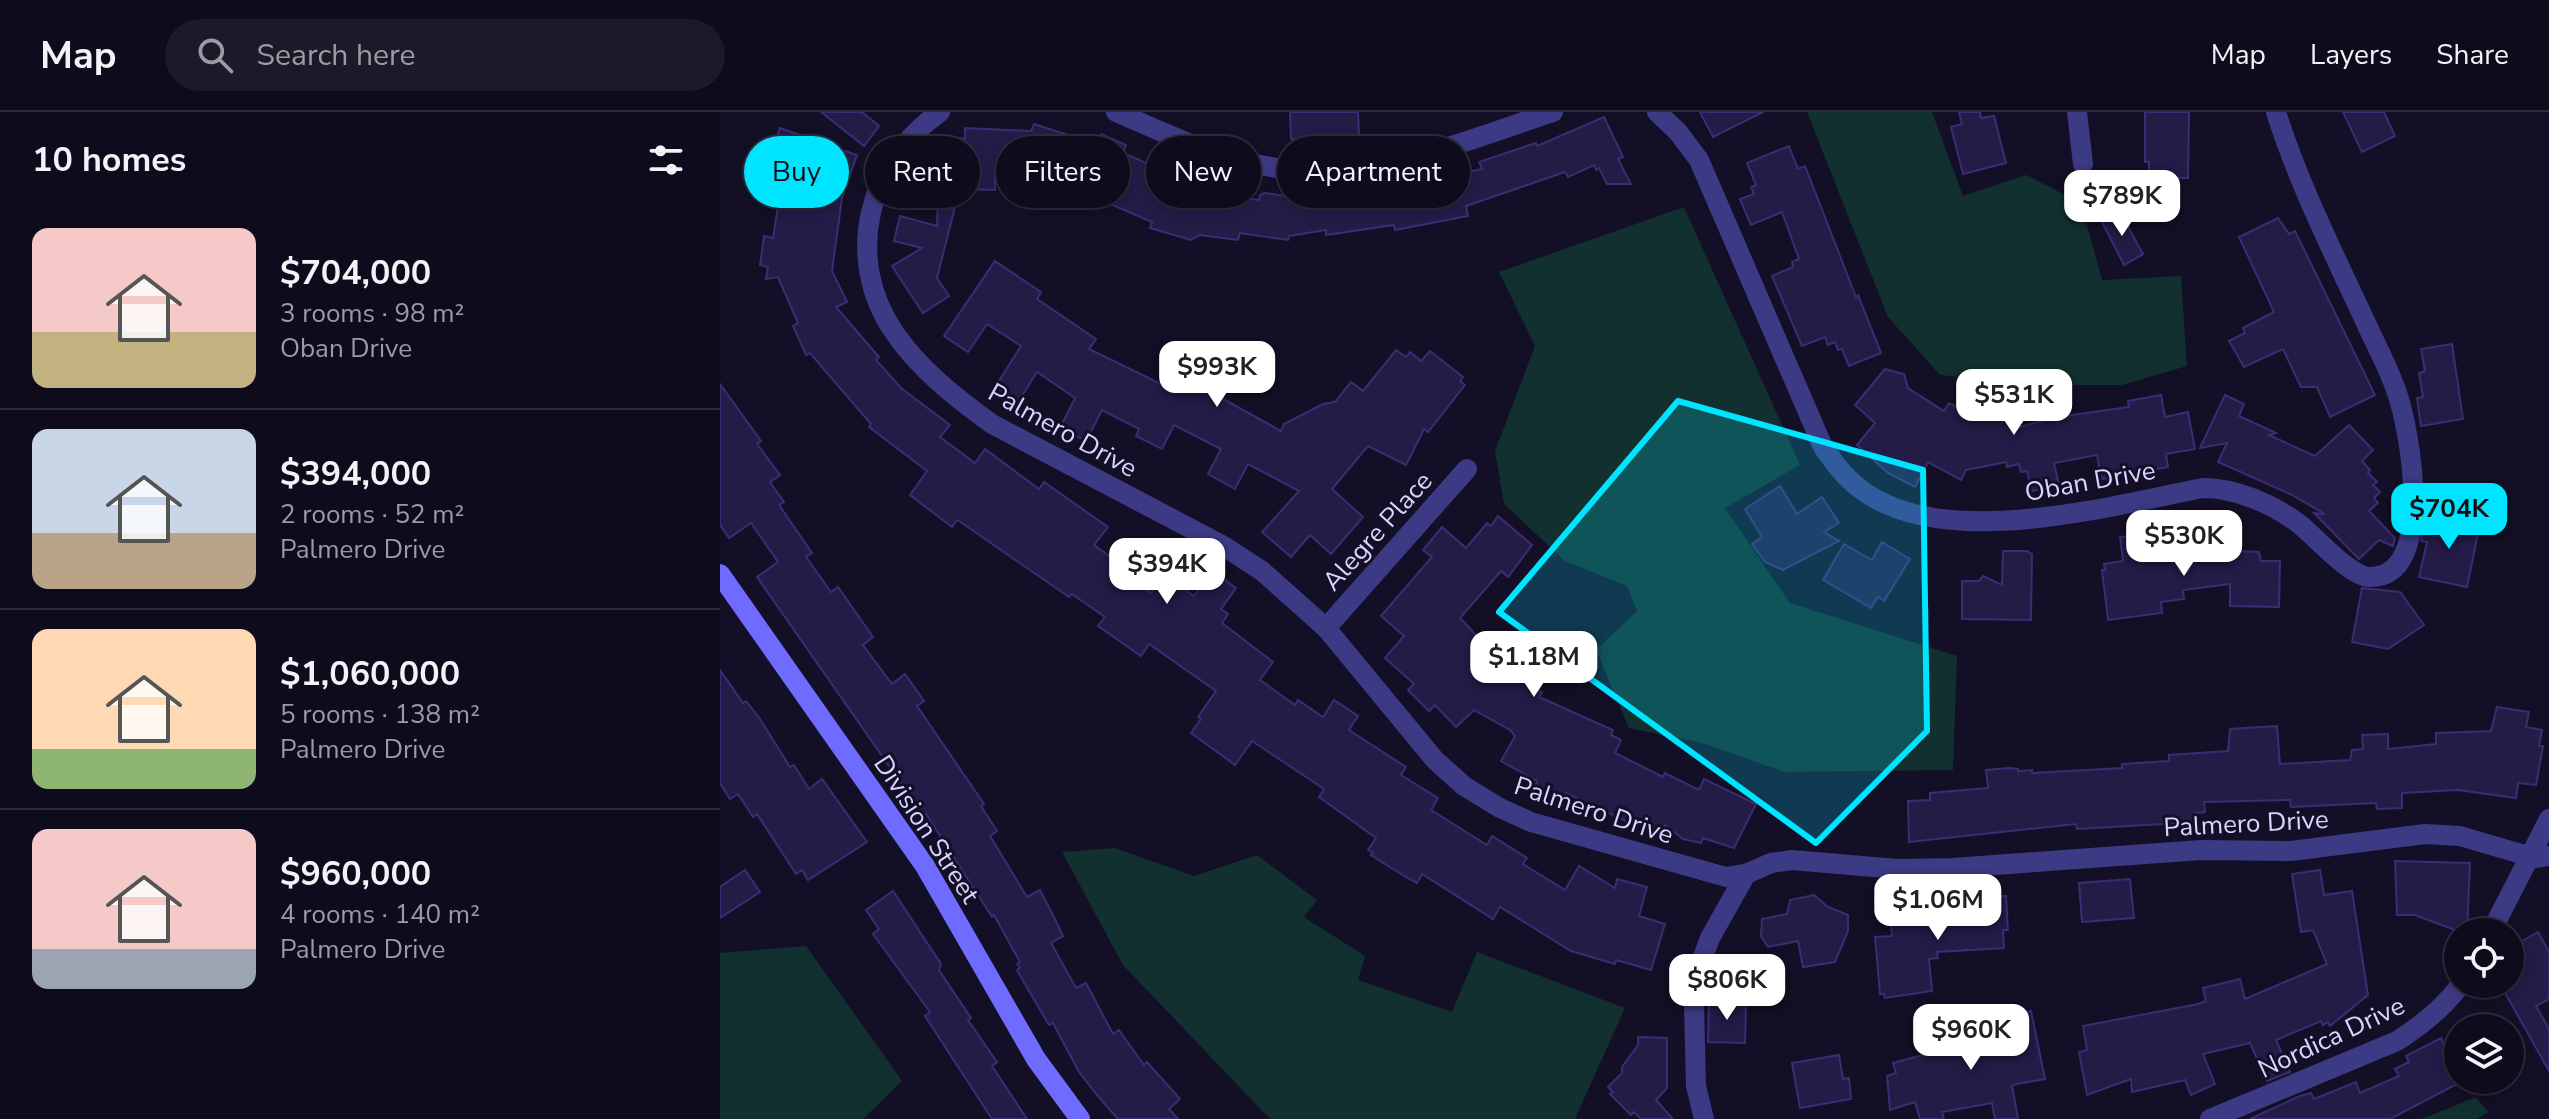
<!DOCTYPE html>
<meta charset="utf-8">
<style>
body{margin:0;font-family:"Nunito Sans",sans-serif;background:#1c1929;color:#f1f3f6;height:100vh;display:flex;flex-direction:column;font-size:30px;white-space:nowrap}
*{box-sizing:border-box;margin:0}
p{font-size:26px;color:#9b9ba3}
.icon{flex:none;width:44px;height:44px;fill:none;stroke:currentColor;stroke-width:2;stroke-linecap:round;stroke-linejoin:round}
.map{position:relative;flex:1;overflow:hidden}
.side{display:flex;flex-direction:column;background:#0e0b1c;width:720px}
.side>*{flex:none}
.hud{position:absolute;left:24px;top:24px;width:760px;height:72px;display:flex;gap:16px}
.controls{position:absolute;left:1724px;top:806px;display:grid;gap:16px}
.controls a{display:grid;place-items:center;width:80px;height:80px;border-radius:50%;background:#0e0b1c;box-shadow:0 4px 12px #0003,0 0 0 2px #2e2b3b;font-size:40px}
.price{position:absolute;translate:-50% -68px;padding:0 18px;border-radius:16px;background:#fff;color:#222;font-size:26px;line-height:52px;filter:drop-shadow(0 2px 4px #0008)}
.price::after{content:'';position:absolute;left:50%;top:48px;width:24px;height:18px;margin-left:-12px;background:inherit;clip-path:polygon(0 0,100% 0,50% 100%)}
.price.active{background:#00e5ff;color:#111}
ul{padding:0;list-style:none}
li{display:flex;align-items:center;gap:24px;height:200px;padding:0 32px}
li+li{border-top:2px solid #2e2b3b}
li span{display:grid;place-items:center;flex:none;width:224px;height:160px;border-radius:16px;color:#555}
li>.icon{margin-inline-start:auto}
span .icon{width:96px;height:96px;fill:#fffc;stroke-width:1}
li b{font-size:34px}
h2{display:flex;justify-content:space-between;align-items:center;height:96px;padding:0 32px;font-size:34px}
.pill{padding:0 28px;border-radius:36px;background:#0e0b1c;box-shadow:0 4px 12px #0003,0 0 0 2px #2e2b3b;font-size:28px;line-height:72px}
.pill.active{background:#00e5ff;color:#111}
header{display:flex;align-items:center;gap:48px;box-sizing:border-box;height:112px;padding:0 40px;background:#0e0b1c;border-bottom:2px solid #2e2b3b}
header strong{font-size:38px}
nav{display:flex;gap:44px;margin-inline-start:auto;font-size:28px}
.search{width:560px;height:72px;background:#1c1929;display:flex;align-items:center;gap:20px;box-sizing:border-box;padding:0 28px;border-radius:44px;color:#9b9ba3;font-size:30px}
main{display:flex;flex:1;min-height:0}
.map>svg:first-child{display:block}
</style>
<header>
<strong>Map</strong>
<div class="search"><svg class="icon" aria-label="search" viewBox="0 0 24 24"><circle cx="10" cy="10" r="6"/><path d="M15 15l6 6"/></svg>Search here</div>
<nav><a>Map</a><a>Layers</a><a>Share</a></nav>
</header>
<main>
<section class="side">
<h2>10 homes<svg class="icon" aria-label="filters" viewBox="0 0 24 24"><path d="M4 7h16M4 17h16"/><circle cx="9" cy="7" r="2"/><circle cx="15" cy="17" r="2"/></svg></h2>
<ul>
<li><span style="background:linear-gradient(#f6c9c9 65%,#c2b280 0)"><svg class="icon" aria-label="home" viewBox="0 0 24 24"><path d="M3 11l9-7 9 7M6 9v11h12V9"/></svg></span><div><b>$704,000</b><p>3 rooms · 98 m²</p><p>Oban Drive</p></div></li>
<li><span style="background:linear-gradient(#c9d6e8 65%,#b9a48a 0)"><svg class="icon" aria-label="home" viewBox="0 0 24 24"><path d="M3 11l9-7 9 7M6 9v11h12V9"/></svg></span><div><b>$394,000</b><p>2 rooms · 52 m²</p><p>Palmero Drive</p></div></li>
<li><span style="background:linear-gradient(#ffd9b3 75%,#8fb573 0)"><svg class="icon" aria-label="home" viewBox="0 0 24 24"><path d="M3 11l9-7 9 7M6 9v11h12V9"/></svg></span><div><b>$1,060,000</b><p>5 rooms · 138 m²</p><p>Palmero Drive</p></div></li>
<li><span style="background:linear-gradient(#f6c9c9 75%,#9aa5b1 0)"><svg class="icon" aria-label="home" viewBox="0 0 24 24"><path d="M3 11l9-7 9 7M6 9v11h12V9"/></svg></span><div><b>$960,000</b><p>4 rooms · 140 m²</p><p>Palmero Drive</p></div></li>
</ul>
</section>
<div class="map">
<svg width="1829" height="1007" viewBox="0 0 1829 1007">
<rect width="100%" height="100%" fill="#130f26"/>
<!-- green -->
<g fill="#12302f">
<polygon points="1087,0 1212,0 1243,84 1306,63 1361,91 1382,168 1461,164 1467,254 1402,273 1318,273 1220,263 1168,205"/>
<polygon points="964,95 1080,353 1005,396 1070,491 1237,544 1233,658 1064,660 983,631 909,616 876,538 917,499 907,474 845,449 784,392 775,339 815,234 779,160"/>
<polygon points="395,736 474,764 537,743 597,788 584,805 645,844 638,868 732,900 757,840 905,896 855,1007 550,1007 403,853 342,740"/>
<polygon points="86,834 182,969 143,1007 0,1007 0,841"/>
<polygon points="1756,985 1768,1000 1757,1007 1702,1007"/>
</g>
<!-- building -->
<g fill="#241b47" stroke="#3b2d73" stroke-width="2">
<polygon points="101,0 142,0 159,14 144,34"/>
<polygon points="570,0 638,0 639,25 604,30 571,27"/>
<polygon points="980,0 1043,0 993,25"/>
<polygon points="1239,0 1260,0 1261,6 1274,4 1286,51 1243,62 1231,15 1242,12"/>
<polygon points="1425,0 1469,0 1468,66 1429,66 1429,50 1425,50"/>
<polygon points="1623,0 1664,0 1675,24 1642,40"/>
<polygon points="884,5 903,45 898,47 911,72 887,72 879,56 876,58 874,53 848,65 845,60 746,94 748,104 675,118 674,113 606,123 606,118 569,124 568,128 520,121 518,128 480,123 471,128 430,116 432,110 349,74 344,88 275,64 275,78 240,77 240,92 236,91 217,166 229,184 203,201 172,154 202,136 174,129 180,104 217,114 219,52 224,53 225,29 240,29 240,26 245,27 245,16 311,19 314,12 376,32 381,22 406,33 403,41 447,60 497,73 494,81 539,88 540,83 545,81 588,87 657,78 762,57 759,50 816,31 817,34"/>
<polygon points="60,16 137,43 122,86 112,159 127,190 116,195 159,245 156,248 181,276 230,313 220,325 255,351 265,337 319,377 324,370 388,415 374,433 399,451 395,456 431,481 443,463 474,484 492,459 516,476 501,497 508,502 502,511 553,550 540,568 575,593 578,588 603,605 614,588 638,604 629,618 686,655 681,663 718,686 711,698 767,733 772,724 807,746 803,752 845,778 859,754 895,776 897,767 927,775 919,804 945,812 931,858 896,848 895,852 851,839 780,795 773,807 702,762 697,771 684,764 651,743 653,741 648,738 656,726 599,685 604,677 532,629 515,653 471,621 481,607 478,605 496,579 429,532 421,544 378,514 385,505 352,482 349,485 239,409 237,408 232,415 190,383 207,359 149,315 151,312 90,241 86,243 73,214 78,211 58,165 46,167 48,155 40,153 44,124 53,126 60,81 40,74"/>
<polygon points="1069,34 1078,57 1085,54 1136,185 1138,183 1161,241 1129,254 1122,237 1118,238 1115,230 1108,233 1105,225 1082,234 1052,164 1073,155 1072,150 1079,147 1062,100 1031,113 1020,87 1034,82 1031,75 1036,73 1027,51"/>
<polygon points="1400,100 1423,142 1404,153 1382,110"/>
<polygon points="1558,106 1569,122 1575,119 1655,283 1610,305 1597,275 1581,275 1563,237 1524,255 1509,229 1525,221 1523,216 1554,200 1519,125"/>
<polygon points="275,149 321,180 317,187 376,227 369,237 445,274 453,259 561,319 564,312 603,292 615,290 631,270 643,279 676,238 686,245 690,240 701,249 710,239 743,265 740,269 745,273 708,320 704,317 686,353 648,334 612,377 643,405 611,442 590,423 571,445 542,420 579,379 528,352 515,377 488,362 501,337 454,313 442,337 416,324 419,317 382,298 366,329 340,316 355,286 317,260 295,295 272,280 301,234 267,212 248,240 224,224"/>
<polygon points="1732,232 1743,307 1701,314 1697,286 1703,285 1699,261 1705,259 1701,237"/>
<polygon points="1165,257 1184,262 1188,276 1224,299 1229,291 1255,304 1291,297 1295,316 1338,305 1409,295 1408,289 1441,283 1445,305 1468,300 1475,337 1446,342 1448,355 1381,367 1377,343 1334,351 1339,373 1312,379 1307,359 1301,360 1299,352 1287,355 1286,350 1246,358 1241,368 1208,350 1195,375 1168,361 1137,333 1155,311 1135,293"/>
<polygon points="0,272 41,329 37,332 60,363 50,370 64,390 59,393 92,441 86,445 111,480 118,475 153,525 143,533 172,572 185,562 204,589 197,594 264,692 261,694 277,719 270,724 307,785 320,778 333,803 343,824 331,831 356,876 366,871 393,922 399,918 424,953 427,950 460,987 449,997 458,1007 398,1007 377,983 359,960 333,911 329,913 309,879 297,858 300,856 297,852 300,850 274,803 272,805 206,702 204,704 37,465 58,450 31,411 9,426 0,413"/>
<polygon points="1505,283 1524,292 1519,304 1556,321 1549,323 1595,344 1629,313 1653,338 1642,349 1650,358 1648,361 1657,370 1653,373 1660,380 1654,386 1658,391 1649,399 1675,426 1673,434 1659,428 1639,447 1594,401 1605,402 1572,383 1498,350 1507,331 1480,336"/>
<polygon points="1060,374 1077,402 1102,385 1119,411 1104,420 1119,429 1063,458 1045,450 1032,432 1042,425 1025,397"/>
<polygon points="1716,403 1760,412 1747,475 1699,465 1707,430 1701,429 1704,417 1718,413"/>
<polygon points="778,404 812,433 788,465 781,459 740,506 798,567 822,580 819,585 893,618 891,623 901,628 895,641 943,665 945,661 979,678 984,667 1036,692 1014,736 983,726 981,731 963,727 945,713 942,720 915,707 912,712 846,681 843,688 815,675 817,669 781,649 795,624 790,618 754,598 736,615 715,593 709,599 688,578 694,572 665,546 684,524 661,504 712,445 703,438 722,415 746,436 767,411 771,414"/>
<polygon points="1433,421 1436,447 1497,438 1539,440 1541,449 1560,449 1559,495 1510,494 1510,472 1463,478 1464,487 1441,490 1442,501 1388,508 1382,458 1385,458 1384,452 1403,449 1400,425"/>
<polygon points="1162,430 1190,447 1164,489 1158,485 1151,496 1103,468 1124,432 1152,448"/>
<polygon points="1283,439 1307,439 1312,442 1311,508 1242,507 1242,469 1259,469 1263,464 1282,473"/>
<polygon points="1642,476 1680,480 1704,513 1668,537 1632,530"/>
<polygon points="0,558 23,591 26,589 40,607 70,655 74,653 89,677 102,667 147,730 88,768 82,758 76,762 37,702 33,705 18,682 10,687 0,671"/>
<polygon points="1777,595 1809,600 1806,615 1822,618 1819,634 1823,634 1816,673 1798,671 1796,686 1738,678 1682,681 1682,696 1657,697 1656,691 1571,695 1570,688 1484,690 1485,700 1476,701 1477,710 1357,717 1356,712 1189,730 1188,689 1210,688 1210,681 1268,676 1266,658 1289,656 1298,657 1298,659 1312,658 1312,661 1402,656 1402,652 1449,649 1449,643 1508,639 1510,617 1557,614 1560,652 1630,648 1632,638 1643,637 1642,623 1668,622 1668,637 1716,632 1716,621 1771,619"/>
<polygon points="1675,749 1750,751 1747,820 1740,820 1695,803 1677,803"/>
<polygon points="25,758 40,780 0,806 0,775"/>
<polygon points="1600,758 1604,783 1632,779 1648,883 1610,914 1608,910 1603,913 1601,909 1556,928 1570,960 1547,969 1530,931 1483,942 1495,972 1471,983 1465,968 1412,980 1411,967 1367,983 1359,940 1367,938 1363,914 1478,892 1486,889 1483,876 1520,867 1525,887 1607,852 1593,818 1581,820 1572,762"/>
<polygon points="1410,767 1414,806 1362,810 1359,771"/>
<polygon points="1280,775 1280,784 1286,784 1288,818 1283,818 1284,836 1217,840 1218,846 1209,847 1212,879 1165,886 1164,882 1160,882 1155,825 1172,824 1171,813 1176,813 1175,807 1249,801 1248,792 1256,791 1255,776"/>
<polygon points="173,779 221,852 219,858 251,906 248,908 277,950 272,954 307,1007 272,1007 205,904 210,900 153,822 159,817 146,798"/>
<polygon points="1094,783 1108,795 1128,803 1128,819 1115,850 1083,855 1078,829 1048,835 1041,824 1042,807 1067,802 1070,788"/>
<polygon points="1818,820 1829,840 1829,887 1816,894 1829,917 1829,959 1780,872 1790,872 1790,836"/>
<polygon points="989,890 1026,891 1025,931 988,930"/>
<polygon points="1311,899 1325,967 1292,973 1298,1007 1275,1007 1272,991 1222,1000 1224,1007 1200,1007 1195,990 1170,998 1167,964 1176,961 1173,951 1225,937 1223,926 1286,915 1284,905"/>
<polygon points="918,925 947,926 947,976 936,988 953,1007 921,1007 914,1000 911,1003 890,982 893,980 888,975 902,961 902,955 918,933"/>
<polygon points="1721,926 1738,960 1738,968 1743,969 1670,1007 1530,1007 1580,984 1591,981 1594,987 1636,970 1640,981 1679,964 1675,957 1689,950 1686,944"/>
<polygon points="1119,943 1123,967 1129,966 1131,987 1080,996 1072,951"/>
</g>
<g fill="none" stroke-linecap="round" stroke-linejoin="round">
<!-- street -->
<g stroke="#3d3a85" stroke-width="20">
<path d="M220 0C148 51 123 145 174 220 199 257 236 286 272 312L502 433 542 459 606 516 715 648 744 674 780 696 811 710 1006 765 1026 762 1051 751 1072 748 1177 757 1233 756 1481 738 1571 739 1705 722 1740 724 1815 746 1829 744"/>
<path d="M396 0C443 20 490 43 540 53 642 74 738 31 833 0"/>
<path d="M937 0 958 20 979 48 1103 335C1114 350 1124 365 1139 376 1222 441 1389 394 1483 376 1516 376 1552 392 1578 411 1596 425 1630 465 1650 465 1717 466 1690 316 1676 278 1668 255 1656 233 1646 211 1614 142 1579 73 1556 0"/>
<polyline points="1357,0 1363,52"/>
<polyline points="606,516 747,357"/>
<polyline points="1771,820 1829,707"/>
<polyline points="984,1007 976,974 974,891 979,856 990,826 1026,762"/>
<path d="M1490 1007 1677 929C1702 913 1724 896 1741 872"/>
</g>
<!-- secondary -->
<polyline stroke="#6f6bff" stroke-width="20" points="0,462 205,754 316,947 360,1007"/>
</g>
<!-- marked area -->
<path fill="#00e5ff" fill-opacity="0.2" stroke="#00e5ff" stroke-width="6" stroke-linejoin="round" d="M958 289 1203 358 1207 619 1096 731 779 500Z"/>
<g text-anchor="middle" stroke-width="6" stroke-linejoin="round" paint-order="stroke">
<!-- street labels -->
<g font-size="26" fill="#d9d4ff" stroke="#130f26">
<text transform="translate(343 318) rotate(29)" y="9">Palmero Drive</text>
<text transform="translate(1370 369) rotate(-10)" y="9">Oban Drive</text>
<text transform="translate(657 419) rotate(-48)" y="9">Alegre Place</text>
<text transform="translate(874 698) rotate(18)" y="9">Palmero Drive</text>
<text transform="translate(1526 711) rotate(-3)" y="9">Palmero Drive</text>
<text transform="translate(207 717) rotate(57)" y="9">Division Street</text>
<text transform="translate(1611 925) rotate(-25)" y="9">Nordica Drive</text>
</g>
</g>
</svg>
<div class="controls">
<a><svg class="icon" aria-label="locate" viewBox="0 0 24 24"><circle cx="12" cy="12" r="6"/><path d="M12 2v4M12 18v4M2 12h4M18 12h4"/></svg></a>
<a><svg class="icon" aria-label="layers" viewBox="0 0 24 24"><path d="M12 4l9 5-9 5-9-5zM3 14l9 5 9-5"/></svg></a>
</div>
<b class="price" style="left:1402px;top:126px">$789K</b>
<b class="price" style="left:497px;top:297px">$993K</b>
<b class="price" style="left:1294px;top:325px">$531K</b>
<b class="price active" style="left:1729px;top:439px">$704K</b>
<b class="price" style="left:1464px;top:466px">$530K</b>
<b class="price" style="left:447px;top:494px">$394K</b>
<b class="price" style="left:814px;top:587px">$1.18M</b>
<b class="price" style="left:1218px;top:830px">$1.06M</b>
<b class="price" style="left:1007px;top:910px">$806K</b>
<b class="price" style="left:1251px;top:960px">$960K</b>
<div class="hud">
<a class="pill active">Buy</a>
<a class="pill">Rent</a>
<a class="pill">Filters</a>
<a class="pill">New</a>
<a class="pill">Apartment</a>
</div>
</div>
</main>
